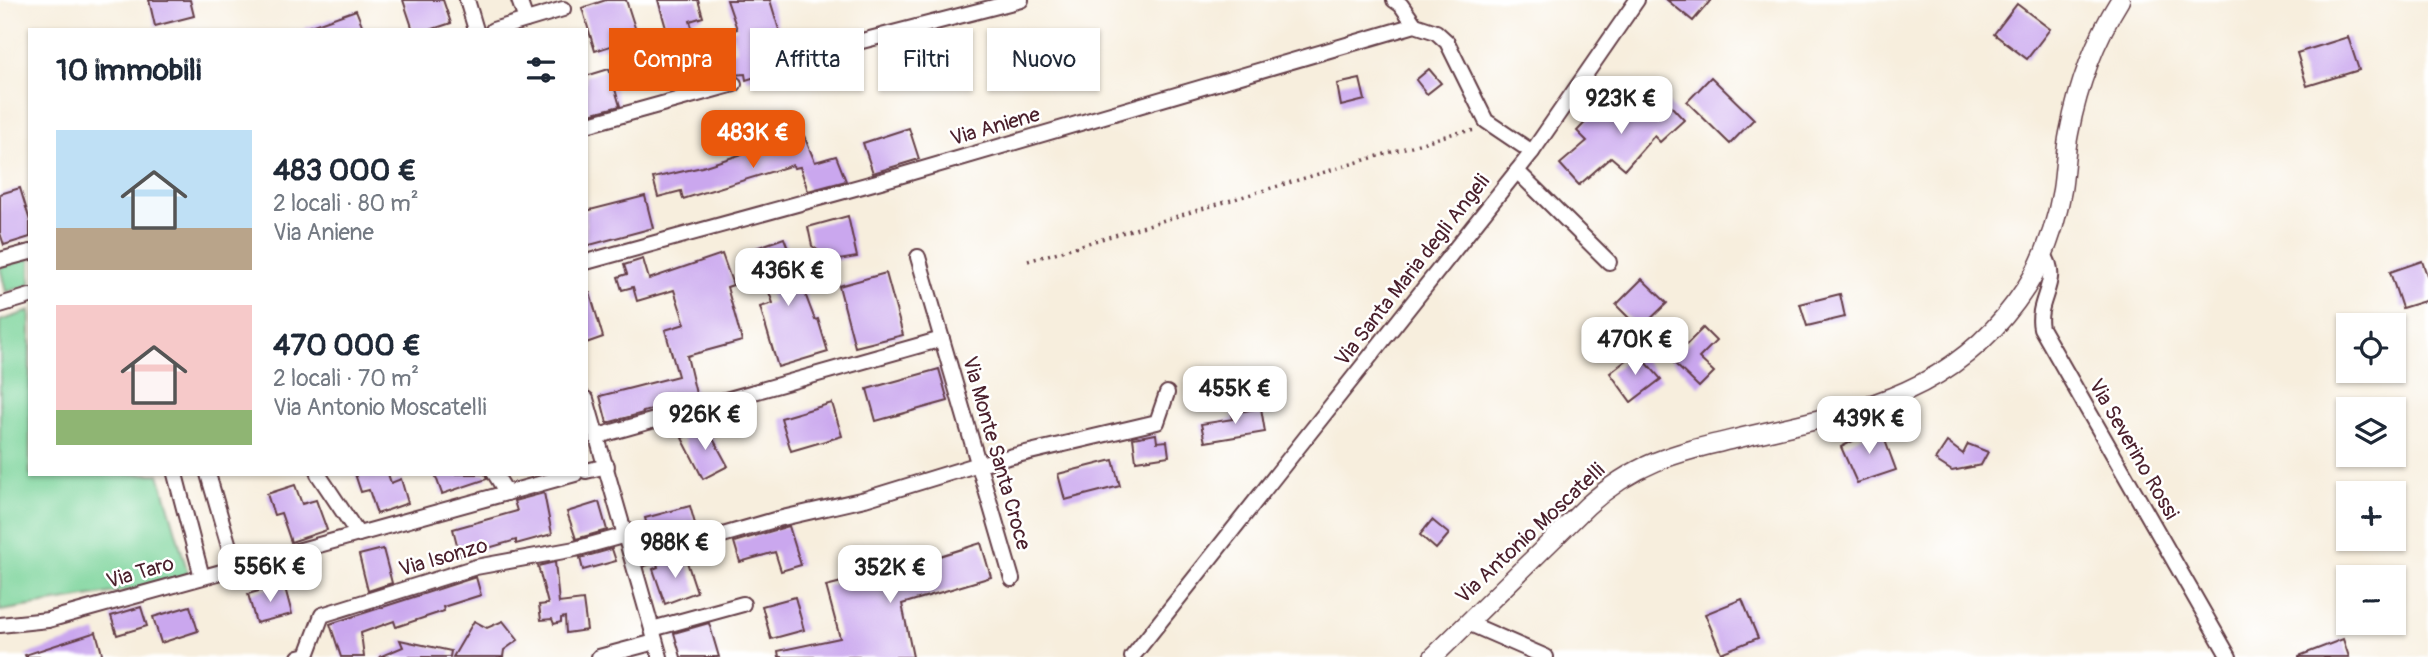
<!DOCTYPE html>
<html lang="it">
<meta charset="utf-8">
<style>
body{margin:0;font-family:Pangolin,sans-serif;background:#f6f6f7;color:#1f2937;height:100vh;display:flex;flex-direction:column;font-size:26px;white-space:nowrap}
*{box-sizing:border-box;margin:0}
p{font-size:23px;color:#747a83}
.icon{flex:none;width:38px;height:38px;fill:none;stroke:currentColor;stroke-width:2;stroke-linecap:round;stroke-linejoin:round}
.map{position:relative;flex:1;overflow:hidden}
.details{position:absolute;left:28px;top:28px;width:560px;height:448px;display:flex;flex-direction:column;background:#fff;border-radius:0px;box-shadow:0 2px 5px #0004}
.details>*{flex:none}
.top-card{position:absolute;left:609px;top:28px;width:665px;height:63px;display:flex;gap:14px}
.tools{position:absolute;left:2336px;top:313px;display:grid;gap:14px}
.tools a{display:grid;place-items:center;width:70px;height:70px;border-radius:0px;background:#fff;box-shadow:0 2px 5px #0004;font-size:35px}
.price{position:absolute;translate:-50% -60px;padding:0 16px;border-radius:14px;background:#fff;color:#222;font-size:23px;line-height:46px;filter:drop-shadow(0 2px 4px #0008)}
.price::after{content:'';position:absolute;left:50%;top:42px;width:21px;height:16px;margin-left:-10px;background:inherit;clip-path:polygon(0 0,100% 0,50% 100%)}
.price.current{background:#ea580c;color:#fff}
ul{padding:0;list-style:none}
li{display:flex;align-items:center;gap:21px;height:175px;padding:0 28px}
li span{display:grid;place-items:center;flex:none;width:196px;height:140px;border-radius:0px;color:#555}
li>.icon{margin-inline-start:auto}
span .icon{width:84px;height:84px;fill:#fffc;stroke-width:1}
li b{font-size:30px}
h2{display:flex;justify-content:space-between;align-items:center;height:84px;padding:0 28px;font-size:30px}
.pill{padding:0 24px;border-radius:0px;background:#fff;box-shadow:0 2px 5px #0004;font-size:24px;line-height:63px}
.pill.current{background:#ea580c;color:#fff}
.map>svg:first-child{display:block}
</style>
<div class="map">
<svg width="2428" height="657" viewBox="0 0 2428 657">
<rect width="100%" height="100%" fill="#fff"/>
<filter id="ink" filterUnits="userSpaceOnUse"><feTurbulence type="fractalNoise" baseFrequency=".0143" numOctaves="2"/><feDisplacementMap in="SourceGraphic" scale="14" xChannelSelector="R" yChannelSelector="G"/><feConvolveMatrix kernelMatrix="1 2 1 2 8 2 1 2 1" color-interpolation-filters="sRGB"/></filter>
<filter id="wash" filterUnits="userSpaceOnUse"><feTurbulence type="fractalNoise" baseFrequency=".00686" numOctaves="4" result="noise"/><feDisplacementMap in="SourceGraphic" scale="28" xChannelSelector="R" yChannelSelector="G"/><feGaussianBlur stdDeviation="1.57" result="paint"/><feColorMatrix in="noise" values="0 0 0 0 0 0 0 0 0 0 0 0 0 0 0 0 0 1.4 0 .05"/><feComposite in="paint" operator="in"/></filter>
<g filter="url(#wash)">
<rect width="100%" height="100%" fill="#f7eedd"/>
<!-- grass -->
<g fill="#79d399" stroke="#627962" stroke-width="2">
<polygon points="30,258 30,285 6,292 0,267"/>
<polygon points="30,311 30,474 159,474 190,580 0,611 0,321"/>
</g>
<g id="blocks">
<!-- building -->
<g fill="#caa7ee">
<polygon points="149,0 190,0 194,16 155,26"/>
<polygon points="403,0 443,0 451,23 430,30 413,30"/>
<polygon points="606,0 626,0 638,37 595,51 582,8"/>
<polygon points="658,0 698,0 703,17 690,21 702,61 737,50 731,31 737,29 727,0 770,0 790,66 746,80 745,74 731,75 683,88"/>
<polygon points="1667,0 1711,0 1693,21"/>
<polygon points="2017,4 2050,29 2027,59 1994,34"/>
<polygon points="356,10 364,30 305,30 305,28"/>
<polygon points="2348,37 2359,70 2307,86 2297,53"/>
<polygon points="609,69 620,106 589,114 586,104 586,76"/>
<polygon points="1429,69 1441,83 1427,94 1416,80"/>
<polygon points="1711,77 1754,119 1730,144 1687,102"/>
<polygon points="1360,79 1365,100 1341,106 1337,84"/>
<polygon points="1656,90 1684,120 1660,142 1654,136 1625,169 1611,157 1579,185 1560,164 1587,141 1577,131 1600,107 1618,124"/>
<polygon points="909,128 919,159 873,173 863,143"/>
<polygon points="804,136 815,162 836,156 846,181 808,191 800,167 794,168 793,165 683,199 681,191 658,197 653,178 702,167 764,147 765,150"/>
<polygon points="20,188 30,221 30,237 4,245 0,233 0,194"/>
<polygon points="645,196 653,228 586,246 586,211"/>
<polygon points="848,216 857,257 833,261 812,246 808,227"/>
<polygon points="784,238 815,320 818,319 828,352 778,367 760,307 773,303 753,249"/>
<polygon points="722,254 733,285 727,287 742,341 687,356 697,398 643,412 643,413 607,423 600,396 678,376 665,330 685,324 674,290 637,301 633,287 622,290 618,277 627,274 624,265 643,259 649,279"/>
<polygon points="2422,261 2428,278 2428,300 2402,308 2390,272"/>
<polygon points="886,273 903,335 855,347 839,286"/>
<polygon points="1642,279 1667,303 1640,329 1616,305"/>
<polygon points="586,293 590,293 603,337 586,343"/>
<polygon points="1840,294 1845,317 1807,326 1800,304"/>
<polygon points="1703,328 1716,341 1699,358 1714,372 1699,387 1671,360"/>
<polygon points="1637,352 1661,379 1631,402 1610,373"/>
<polygon points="939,369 948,401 876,421 867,389"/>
<polygon points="832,403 842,436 791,451 781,418"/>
<polygon points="1261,408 1265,432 1205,442 1201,424 1233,419 1232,413"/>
<polygon points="706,426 728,466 703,479 682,438"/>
<polygon points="1880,427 1896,470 1857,483 1841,447"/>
<polygon points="1156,434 1157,442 1167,441 1169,456 1136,461 1133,438"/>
<polygon points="1947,442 1963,454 1968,444 1988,452 1981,465 1952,471 1935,460"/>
<polygon points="1113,460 1120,486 1065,500 1058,474"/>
<polygon points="355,474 388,474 391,483 401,479 408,503 377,514 369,490 361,492"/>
<polygon points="435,474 485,474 487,479 442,494"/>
<polygon points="295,485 302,504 316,500 327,530 291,542 281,513 274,515 267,494"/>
<polygon points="544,493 552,534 516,544 516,540 460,556 453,529 517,511 514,501"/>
<polygon points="599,502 607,530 576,539 567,512"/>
<polygon points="690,506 697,531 652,545 645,518"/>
<polygon points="1432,520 1449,534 1436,549 1420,535"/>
<polygon points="789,526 801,565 781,571 775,552 740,562 734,542"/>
<polygon points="981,543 991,577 902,604 913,657 779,657 778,651 840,638 826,586 917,563"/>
<polygon points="383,549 392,583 368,591 359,555"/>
<polygon points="612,549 616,561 583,570 580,558"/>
<polygon points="685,556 697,592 665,604 653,569 658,567 657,564"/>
<polygon points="555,562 559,603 583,600 587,630 566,633 565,617 561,618 561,622 554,624 552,619 541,620 539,605 548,604 538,566"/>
<polygon points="476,577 481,595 443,607 444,611 396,627 394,621 361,633 364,657 341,657 330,624"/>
<polygon points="284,584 292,614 256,623 248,594"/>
<polygon points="795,597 804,630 771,639 762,606"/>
<polygon points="1742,599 1758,638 1721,653 1705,614"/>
<polygon points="190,606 198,631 161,643 153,617"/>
<polygon points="141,607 147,626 117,635 111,616"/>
<polygon points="474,621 487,628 503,621 518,640 504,650 503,657 453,657"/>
<polygon points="709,623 719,657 681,657 674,633"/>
<polygon points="96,632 103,657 26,657 25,655"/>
<polygon points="2343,639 2349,657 2299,657 2299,656"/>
<polygon points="400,640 451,651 450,657 379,657 403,647"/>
</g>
</g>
</g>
<g filter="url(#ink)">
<use href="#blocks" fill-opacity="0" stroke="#643e46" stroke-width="2"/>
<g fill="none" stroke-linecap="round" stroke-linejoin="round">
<!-- minor casing -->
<g stroke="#643e46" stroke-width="18">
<g id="minor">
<polyline points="467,0 476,30"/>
<polyline points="519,0 526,20"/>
<polyline points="1394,0 1401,5 1415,25"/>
<polyline points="493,30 563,9"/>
<polyline points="858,42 1021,0"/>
<polyline points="586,125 734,84"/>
<polyline points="1517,171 1609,262"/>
<path d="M2044 255C2062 280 2035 301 2041 328L2229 657"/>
<polyline points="918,257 1012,579"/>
<polyline points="0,260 30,252"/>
<polyline points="586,262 899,176 1415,25 1436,32 1447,42 1486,121 1532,152"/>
<polyline points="0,305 30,296"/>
<polyline points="586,399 660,657"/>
<polyline points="598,436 942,339"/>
<polyline points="586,471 607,466"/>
<polyline points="175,474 202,577"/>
<polyline points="208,474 235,567"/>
<polyline points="318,474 358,534"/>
<polyline points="495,474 507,493"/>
<polyline points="633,561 778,519 865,499 979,464 1157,422 1167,393"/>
<polyline points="1468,623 1546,657"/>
<polyline points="0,625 48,620 575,474"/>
<polyline points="652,629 743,604"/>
<polyline points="299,657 307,655 322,615 476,567 575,549 626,535"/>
<polyline points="599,657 655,642"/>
<polyline points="1132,657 1532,152 1637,0"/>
</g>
</g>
<!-- tertiary casing -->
<g stroke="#643e46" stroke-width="21">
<path id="tertiary" d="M1433 657 1587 506C1637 461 1676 453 1739 438 1849 412 1944 400 2016 302 2041 269 2055 231 2062 190 2065 171 2065 152 2069 133 2078 86 2095 40 2120 0"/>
</g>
<!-- path -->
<polyline stroke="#643e46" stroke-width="3.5" stroke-dasharray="2 5" stroke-linecap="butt" points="1028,261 1455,133 1477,130"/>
<!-- minor -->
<use href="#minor" stroke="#fff" stroke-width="14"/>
<!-- tertiary -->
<use href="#tertiary" stroke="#fff" stroke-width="18"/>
</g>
</g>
<g text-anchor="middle" stroke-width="5" stroke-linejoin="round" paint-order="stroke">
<!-- street labels -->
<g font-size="21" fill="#4a1f2b" stroke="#fff">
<text transform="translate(995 126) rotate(-16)" y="7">Via Aniene</text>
<text transform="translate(1412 270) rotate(-52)" y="7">Via Santa Maria degli Angeli</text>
<text transform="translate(2134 449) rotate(60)" y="7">Via Severino Rossi</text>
<text transform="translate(997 453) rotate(74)" y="7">Via Monte Santa Croce</text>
<text transform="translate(1530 533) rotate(-43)" y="7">Via Antonio Moscatelli</text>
<text transform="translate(443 557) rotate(-16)" y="7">Via Isonzo</text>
<text transform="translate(140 572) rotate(-16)" y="7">Via Taro</text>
</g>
</g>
</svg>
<div class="tools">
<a><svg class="icon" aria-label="locate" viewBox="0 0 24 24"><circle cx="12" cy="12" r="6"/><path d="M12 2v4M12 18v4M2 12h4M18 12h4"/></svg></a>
<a><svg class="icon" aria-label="layers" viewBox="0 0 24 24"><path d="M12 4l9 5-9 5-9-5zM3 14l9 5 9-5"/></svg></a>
<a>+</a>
<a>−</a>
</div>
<b class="price" style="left:1621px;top:136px">923K €</b>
<b class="price current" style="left:753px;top:170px">483K €</b>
<b class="price" style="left:788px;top:308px">436K €</b>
<b class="price" style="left:1635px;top:377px">470K €</b>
<b class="price" style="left:1235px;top:426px">455K €</b>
<b class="price" style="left:705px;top:452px">926K €</b>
<b class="price" style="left:1869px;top:456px">439K €</b>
<b class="price" style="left:675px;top:580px">988K €</b>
<b class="price" style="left:270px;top:604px">556K €</b>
<b class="price" style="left:890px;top:605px">352K €</b>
<div class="top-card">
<a class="pill current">Compra</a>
<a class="pill">Affitta</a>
<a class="pill">Filtri</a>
<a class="pill">Nuovo</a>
</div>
<section class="details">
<h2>10 immobili<svg class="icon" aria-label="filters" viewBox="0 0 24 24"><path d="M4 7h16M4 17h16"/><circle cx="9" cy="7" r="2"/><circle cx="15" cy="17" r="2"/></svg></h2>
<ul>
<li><span style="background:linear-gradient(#bfe0f5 70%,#b9a48a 0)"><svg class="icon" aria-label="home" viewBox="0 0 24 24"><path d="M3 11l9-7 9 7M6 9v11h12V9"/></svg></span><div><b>483 000 €</b><p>2 locali · 80 m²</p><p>Via Aniene</p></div></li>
<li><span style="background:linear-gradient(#f6c9c9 75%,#8fb573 0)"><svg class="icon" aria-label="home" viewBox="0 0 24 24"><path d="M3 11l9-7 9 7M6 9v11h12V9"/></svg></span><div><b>470 000 €</b><p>2 locali · 70 m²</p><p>Via Antonio Moscatelli</p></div></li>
</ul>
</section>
</div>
